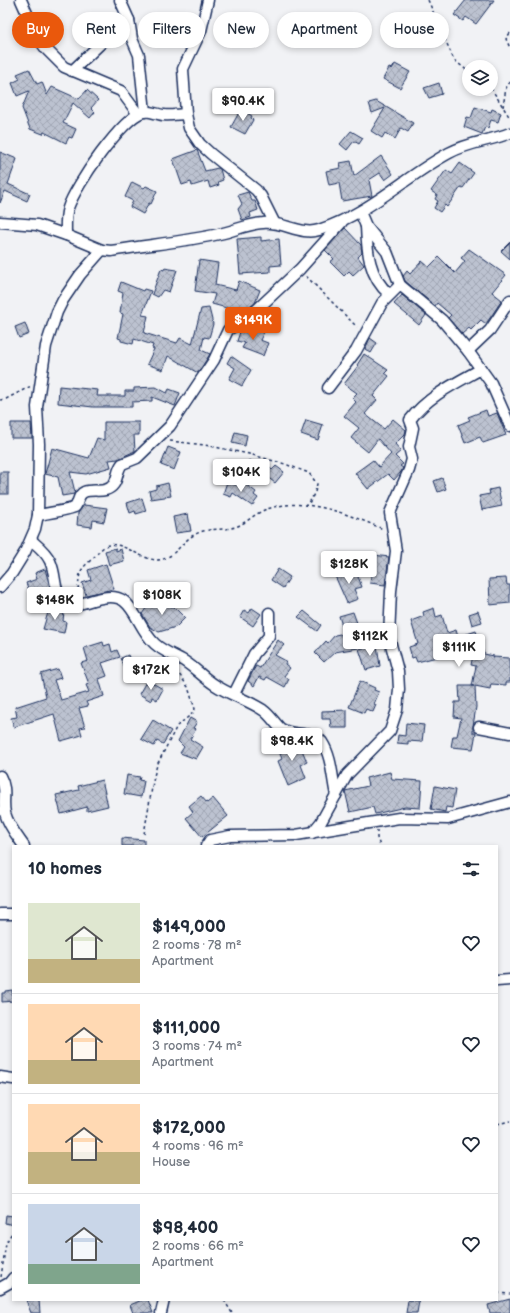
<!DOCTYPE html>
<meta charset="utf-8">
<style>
body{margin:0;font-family:"Balsamiq Sans",sans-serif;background:#f6f6f7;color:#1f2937;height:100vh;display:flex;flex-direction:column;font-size:15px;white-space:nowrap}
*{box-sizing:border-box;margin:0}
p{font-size:13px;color:#747a83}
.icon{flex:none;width:22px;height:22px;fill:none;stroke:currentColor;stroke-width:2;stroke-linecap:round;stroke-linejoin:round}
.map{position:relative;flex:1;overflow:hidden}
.drawer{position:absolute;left:12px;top:845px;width:486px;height:456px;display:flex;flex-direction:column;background:#fff;border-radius:0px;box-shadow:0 2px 6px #0003}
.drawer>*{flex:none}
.guide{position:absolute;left:12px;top:12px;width:486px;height:36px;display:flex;gap:8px}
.buttons{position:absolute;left:462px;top:60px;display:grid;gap:8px}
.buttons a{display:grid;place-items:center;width:36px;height:36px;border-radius:50%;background:#fff;box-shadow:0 2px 6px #0003;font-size:20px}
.price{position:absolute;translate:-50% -34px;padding:0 9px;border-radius:4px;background:#fff;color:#222;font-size:13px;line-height:26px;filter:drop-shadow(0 1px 2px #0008)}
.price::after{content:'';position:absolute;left:50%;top:24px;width:12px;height:9px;margin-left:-6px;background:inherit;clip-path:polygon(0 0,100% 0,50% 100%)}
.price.selected{background:#ea580c;color:#fff}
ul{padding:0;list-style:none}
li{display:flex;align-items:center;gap:12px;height:100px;padding:0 16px}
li+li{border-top:1px solid #e0e1e3}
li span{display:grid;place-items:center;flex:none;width:112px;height:80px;border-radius:0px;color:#555}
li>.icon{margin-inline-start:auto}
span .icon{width:48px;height:48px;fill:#fffc;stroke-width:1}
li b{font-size:17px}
h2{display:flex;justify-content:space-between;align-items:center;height:48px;padding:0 16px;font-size:17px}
.chip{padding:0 14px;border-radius:18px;background:#fff;box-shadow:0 2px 6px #0003;font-size:14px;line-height:36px}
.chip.selected{background:#ea580c;color:#fff}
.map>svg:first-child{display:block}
</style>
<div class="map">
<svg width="510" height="1313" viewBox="0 0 510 1313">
<defs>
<pattern id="building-cross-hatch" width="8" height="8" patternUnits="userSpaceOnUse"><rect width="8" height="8" fill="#bcc2d0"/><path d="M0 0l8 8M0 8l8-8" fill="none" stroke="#a1a7b5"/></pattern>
</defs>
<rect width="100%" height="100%" fill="#f1f2f5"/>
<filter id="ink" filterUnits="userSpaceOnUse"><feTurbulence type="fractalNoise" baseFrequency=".025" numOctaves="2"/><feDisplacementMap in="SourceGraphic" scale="8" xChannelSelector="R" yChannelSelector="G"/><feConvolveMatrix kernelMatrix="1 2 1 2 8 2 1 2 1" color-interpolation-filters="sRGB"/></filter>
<g filter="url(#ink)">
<!-- building -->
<g fill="url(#building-cross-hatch)" stroke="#1b2f5e">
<polygon points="466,0 494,0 476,24 466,17 463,21 454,15"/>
<polygon points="423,20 440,33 429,46 413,33"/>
<polygon points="177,29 178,41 155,44 154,32"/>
<polygon points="395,64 410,72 400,88 383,79 389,68 392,69"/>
<polygon points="29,69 37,84 42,82 47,95 52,87 79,99 87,90 98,100 91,108 95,112 90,118 73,103 63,123 76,129 72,138 69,137 66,143 44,132 43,134 30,129 22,108 29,91 17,96 12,83 20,79 17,74"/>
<polygon points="439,83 442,94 429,98 424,88"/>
<polygon points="376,101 413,123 408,132 401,128 395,139 385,133 382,138 371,131 385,108 372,113 369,103"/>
<polygon points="475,107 491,112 492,109 501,113 498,122 491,120 488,128 485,127 482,134 464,127 467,117 471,118"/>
<polygon points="241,109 252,116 251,118 253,120 245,134 231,127"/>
<polygon points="351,131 363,138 359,144 354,141 347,150 340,144"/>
<polygon points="197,150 205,171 218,168 220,169 223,180 218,182 219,185 210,188 208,181 192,186 191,182 182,185 173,159"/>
<polygon points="0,152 17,159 8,184 30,194 27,201 5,191 0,203"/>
<polygon points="381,156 393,174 385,180 380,173 369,180 372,196 342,201 339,183 329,185 326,171 341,168 340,163 351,161 354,176"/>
<polygon points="460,163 474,173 463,188 461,187 447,207 445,205 440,212 434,208 438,201 435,199 437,195 431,191 446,170 452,174"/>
<polygon points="132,182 144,188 146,186 157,191 151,204 149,203 143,214 130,207 133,201 125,197"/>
<polygon points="248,192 252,201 255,201 258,210 250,213 251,217 242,220 238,209 242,204 238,195"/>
<polygon points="345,228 361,245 362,253 358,257 364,265 353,275 349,271 344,276 330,262 334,259 325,250"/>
<polygon points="261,237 261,241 279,239 281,265 270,266 270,272 240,274 237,239"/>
<polygon points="510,242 510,259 501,251"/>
<polygon points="469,249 506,275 492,292 502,300 486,324 481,320 471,330 469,328 462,334 448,318 451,315 437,303 435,306 405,281 403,276 407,271 410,274 422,261 429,267 439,257 455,273 465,261 461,258"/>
<polygon points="199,260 218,263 215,285 236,290 239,281 260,290 255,303 240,315 234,310 212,304 215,294 195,291"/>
<polygon points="164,268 177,270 169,292 163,290 158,297 152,294 161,269 164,270"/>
<polygon points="121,282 143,291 144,289 151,291 142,315 148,316 144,333 177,343 180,338 192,344 201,309 209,308 213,324 209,338 204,337 201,350 210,354 198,373 168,356 163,370 147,364 154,349 152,348 153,345 134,339 133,344 121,341 121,339 118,338 123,314 120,313 123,293 118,291"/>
<polygon points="402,295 426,315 419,325 394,304"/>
<polygon points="25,323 29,334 19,338 15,327"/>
<polygon points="245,327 264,332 260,340 268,343 263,356 242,348 245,343 237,341 241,329"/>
<polygon points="370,338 377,343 371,353 365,349"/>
<polygon points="364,354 388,370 385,373 389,376 373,396 377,400 365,414 384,429 393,419 406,430 405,434 395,444 401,451 395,456 403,464 400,466 403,468 401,472 394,480 388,474 368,489 355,473 373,460 379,467 391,454 378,439 368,452 351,438 359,428 344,416 356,402 352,398 357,393 344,384 358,366 357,365"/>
<polygon points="231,356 251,370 242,386 229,379 235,368 227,363"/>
<polygon points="59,386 98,390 97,396 125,396 125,391 134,391 134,388 156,387 167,393 169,389 180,393 175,406 152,397 152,401 132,402 132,407 93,407 58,403"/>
<polygon points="486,410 488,416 497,413 506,435 483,443 480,437 465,443 458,425 470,420 468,417"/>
<polygon points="306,420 323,425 318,440 301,434"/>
<polygon points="104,422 139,422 139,435 134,435 135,451 118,459 109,460 111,467 86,474 70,472 75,492 74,494 62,496 58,477 45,474 52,448 89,458 97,438 104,440"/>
<polygon points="11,423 31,423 32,438 11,438"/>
<polygon points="235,432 247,435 245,446 232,443"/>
<polygon points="168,447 181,452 174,470 161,465"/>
<polygon points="250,460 257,466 252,473 244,467"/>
<polygon points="268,466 272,470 276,466 284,472 275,483 262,473"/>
<rect x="0" y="472" width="8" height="22"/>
<polygon points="442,478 446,489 438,492 434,481"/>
<polygon points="227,482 243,487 245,484 256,492 254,495 258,498 252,506 233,493 231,497 223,494"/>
<polygon points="168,483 171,496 151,499 149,491 156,489 156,486"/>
<polygon points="498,488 502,506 482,510 479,496 490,494 489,490"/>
<polygon points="142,498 146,511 136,514 135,511 130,513 127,503"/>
<polygon points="84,505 107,508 104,522 93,520 92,527 77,525 78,513"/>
<polygon points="188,514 191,531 176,533 173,517"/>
<polygon points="116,548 116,551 121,549 124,561 109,565 105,551"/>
<polygon points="374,555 389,557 385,585 370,583"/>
<polygon points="106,564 114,589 86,595 82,583 91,580 88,570"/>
<polygon points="45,569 50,587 31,595 26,583 37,579 35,573"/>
<polygon points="278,569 290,577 283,588 271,580"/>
<polygon points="355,569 362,587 354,589 358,599 347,603 335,576"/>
<polygon points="506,578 507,585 510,585 510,603 490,605 489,579"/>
<polygon points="156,597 172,607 173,606 185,618 176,627 159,632 150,627 142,614 149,604 151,605"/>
<polygon points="252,608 261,614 253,626 240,617 244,610 249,613"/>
<polygon points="434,608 436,617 442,615 447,633 456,630 458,637 476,631 484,654 494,656 493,657 509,658 510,682 506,682 506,685 491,684 490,689 475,686 476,707 473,726 473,733 476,733 473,749 451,747 453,736 457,736 461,718 454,717 455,702 460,702 459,686 474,686 472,686 476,666 471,665 474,650 457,654 457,652 417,662 415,657 412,658 409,647 418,644 411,621 424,616 423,612"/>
<polygon points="49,609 64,612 63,621 66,622 64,633 43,629"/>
<polygon points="304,611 321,625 317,631 298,617"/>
<polygon points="478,611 482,622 472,625 469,614"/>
<polygon points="353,612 357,623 352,624 358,648 335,652 324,662 315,653 326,641 328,643 335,635 340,634 346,639 339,616"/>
<polygon points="278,640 284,645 275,655 286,661 285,664 290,668 284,676 289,679 285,687 267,677 265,680 259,677 254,686 248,681 253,671 256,666 260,668"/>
<polygon points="103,642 104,646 110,644 112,652 117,650 120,657 102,663 107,676 99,679 104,696 86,702 88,706 79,708 85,727 80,728 82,735 61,741 54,714 14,727 11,718 17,717 15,707 46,697 41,674 58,669 61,678 54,680 61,700 89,692 86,685 89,684 81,663 88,661 84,648"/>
<polygon points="377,645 380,666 366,670 359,649"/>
<polygon points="128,655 135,672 128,675 121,658"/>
<polygon points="147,680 163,689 157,700 152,697 151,701 139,694"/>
<polygon points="360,681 375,688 374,690 379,692 374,704 376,705 373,712 366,709 364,713 349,707"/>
<polygon points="347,710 347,728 331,728 330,719 322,719 322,711"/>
<polygon points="190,718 197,722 193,728 196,729 190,739 203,747 196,759 180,753 184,747 178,741"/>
<polygon points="153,720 171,731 163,744 157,741 154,746 141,739"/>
<polygon points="406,723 424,725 422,742 408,741 408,744 397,743 398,735 405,736"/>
<polygon points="294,739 298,740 307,762 301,765 306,778 288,786 278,761 282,759 277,746"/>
<polygon points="390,772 392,779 422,781 420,808 405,807 375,814 373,807 350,812 345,791 368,786 366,778"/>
<polygon points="127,775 140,777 139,780 144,781 141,797 124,794"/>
<polygon points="102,780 108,806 87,811 87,807 61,814 56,795 79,790 78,786"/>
<polygon points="435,786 455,790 452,808 446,807 445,812 431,809"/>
<polygon points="201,796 207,803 213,798 228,816 202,837 186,818 193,812 189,806"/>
<polygon points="122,838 144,840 144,846 122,846"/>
<polygon points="12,990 13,1001 2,1002 2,993 5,993 5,991"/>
<polygon points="6,1215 13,1216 13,1225 5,1223"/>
<polygon points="510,1299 510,1313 490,1313 488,1305"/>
<polygon points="26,1300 39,1300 40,1313 31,1313"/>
<polygon points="142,1300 148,1300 153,1313 133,1313 130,1305"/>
<polygon points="408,1300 419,1301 417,1313 406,1313"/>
</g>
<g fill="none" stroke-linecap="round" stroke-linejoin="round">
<!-- minor casing -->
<g stroke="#1b2f5e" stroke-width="13">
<g id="minor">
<polyline points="21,0 38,38 46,49 64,67 121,91 138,114"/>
<polyline points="120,0 129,20 132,39 139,55 145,112"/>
<polyline points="208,0 201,31 183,69 186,114 189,128 200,144 211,154 256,190 261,196 274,222"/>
<polyline points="72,71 116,29 129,20"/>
<polyline points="360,212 366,226 387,252 400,285 442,320 468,351 491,383 510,426"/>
<path d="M0 222 37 225 66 235 102 250 111 251C146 245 183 242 219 234 234 231 247 224 263 223 283 221 301 236 319 230 372 212 403 178 449 153 469 142 490 141 510 133"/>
<path d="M366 226C367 251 369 277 389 294"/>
<path d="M66 235C66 226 65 217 68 208 75 186 122 118 143 112 150 110 158 115 164 115 171 116 179 114 186 114"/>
<polyline points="468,351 490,330 510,300"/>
<polyline points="328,388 356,351 382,303 400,285"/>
<path d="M38 515C44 514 73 509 75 507 79 503 77 495 84 492 94 488 106 495 114 484 118 478 117 470 122 464L137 458 170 426 214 360 228 330 250 316 300 269 342 222"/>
<path d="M31 540C38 546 46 552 50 561 59 581 49 594 74 605 88 603 110 591 124 601 136 610 141 631 155 644 164 652 174 655 184 661 195 668 204 678 215 685 230 695 248 700 263 710 270 715 274 722 280 728 291 737 313 730 322 742 332 757 332 778 336 795"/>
<polyline points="0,587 12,573 25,552 35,529 38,515 39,444 37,407 46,346 57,312 63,300 80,275 102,250"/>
<polyline points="234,694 254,654 269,636 269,613"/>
<polyline points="479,727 510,733"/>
<path d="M0 776C8 791 2 799 5 813 8 825 17 836 24 846"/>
<path d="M312 833 321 822 347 775 390 731 397 710 399 689 398 671 389 637 391 591 396 551 390 513 409 470 412 459 409 447 413 428 410 420C428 396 456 383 481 369"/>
<polyline points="206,846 210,840 230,836 296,835 399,818 448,819 510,802"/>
<polyline points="0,914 13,914"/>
<polyline points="497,981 510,980"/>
<polyline points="0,1077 13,1079"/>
<polyline points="0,1288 9,1283 13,1278"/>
<polyline points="161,1313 164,1300"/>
</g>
</g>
<!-- path -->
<g stroke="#1b2f5e" stroke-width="1.5" stroke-dasharray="3 3" stroke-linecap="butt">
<polyline points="428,0 454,60 469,72"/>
<polyline points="510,33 506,39 510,48"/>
<polyline points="491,88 510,118"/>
<polyline points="503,107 506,88 510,82"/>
<polyline points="306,276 357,327"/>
<polyline points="0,400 6,399 31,386"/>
<polyline points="170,441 205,445 249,454 285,464 309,473 317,484 315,492 308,505"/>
<path d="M77 595C79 588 78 581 80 574 82 567 88 563 93 558 98 554 102 546 109 545 126 541 147 567 166 558 177 553 184 540 194 535 207 527 222 531 235 527 247 523 255 513 267 509 305 496 348 514 383 529"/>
<polyline points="377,830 377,838 380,846"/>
<polyline points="144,834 154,776 157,765 177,726 193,713 195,709 188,687 175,668"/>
<polyline points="497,1124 510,1121"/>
<polyline points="1,1277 6,1243 13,1231"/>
<polyline points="497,1293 510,1294"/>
<polyline points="224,1300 232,1313"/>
</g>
<!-- minor -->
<use href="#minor" stroke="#fff" stroke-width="10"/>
</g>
</g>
</svg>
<div class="buttons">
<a><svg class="icon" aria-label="layers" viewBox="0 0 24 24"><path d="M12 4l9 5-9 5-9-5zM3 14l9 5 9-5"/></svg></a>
</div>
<b class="price" style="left:243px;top:122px">$90.4K</b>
<b class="price selected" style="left:253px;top:341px">$149K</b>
<b class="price" style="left:241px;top:493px">$104K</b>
<b class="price" style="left:349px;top:585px">$128K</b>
<b class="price" style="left:162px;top:616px">$108K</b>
<b class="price" style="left:55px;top:621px">$148K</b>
<b class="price" style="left:370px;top:657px">$112K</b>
<b class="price" style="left:459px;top:668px">$111K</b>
<b class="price" style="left:151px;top:691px">$172K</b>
<b class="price" style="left:292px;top:762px">$98.4K</b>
<div class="guide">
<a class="chip selected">Buy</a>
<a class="chip">Rent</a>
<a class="chip">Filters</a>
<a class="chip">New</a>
<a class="chip">Apartment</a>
<a class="chip">House</a>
</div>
<section class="drawer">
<h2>10 homes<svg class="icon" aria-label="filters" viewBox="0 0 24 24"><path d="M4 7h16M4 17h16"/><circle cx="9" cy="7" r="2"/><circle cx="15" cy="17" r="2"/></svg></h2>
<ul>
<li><span style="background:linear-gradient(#dfe7d0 70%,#c2b280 0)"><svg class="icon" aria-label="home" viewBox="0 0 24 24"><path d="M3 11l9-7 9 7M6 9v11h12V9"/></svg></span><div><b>$149,000</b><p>2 rooms · 78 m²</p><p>Apartment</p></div><svg class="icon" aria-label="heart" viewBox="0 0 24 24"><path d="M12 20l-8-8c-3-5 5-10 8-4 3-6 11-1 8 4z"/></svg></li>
<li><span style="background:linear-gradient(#ffd9b3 70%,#c2b280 0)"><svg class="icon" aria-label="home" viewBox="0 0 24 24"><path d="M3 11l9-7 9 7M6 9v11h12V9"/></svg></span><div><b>$111,000</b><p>3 rooms · 74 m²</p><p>Apartment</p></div><svg class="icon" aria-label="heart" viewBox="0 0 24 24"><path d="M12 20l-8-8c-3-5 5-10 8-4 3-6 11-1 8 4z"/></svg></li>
<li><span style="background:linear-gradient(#ffd9b3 60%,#c2b280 0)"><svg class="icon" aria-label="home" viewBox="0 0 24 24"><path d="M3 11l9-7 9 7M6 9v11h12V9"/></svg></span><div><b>$172,000</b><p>4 rooms · 96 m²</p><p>House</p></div><svg class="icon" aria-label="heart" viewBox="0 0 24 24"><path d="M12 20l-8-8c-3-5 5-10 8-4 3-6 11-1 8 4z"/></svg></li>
<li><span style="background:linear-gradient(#c9d6e8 75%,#7fa58c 0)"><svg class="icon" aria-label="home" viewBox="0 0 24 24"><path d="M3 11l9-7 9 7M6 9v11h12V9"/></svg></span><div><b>$98,400</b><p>2 rooms · 66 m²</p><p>Apartment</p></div><svg class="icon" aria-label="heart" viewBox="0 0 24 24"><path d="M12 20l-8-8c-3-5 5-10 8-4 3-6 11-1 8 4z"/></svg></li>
</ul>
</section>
</div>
